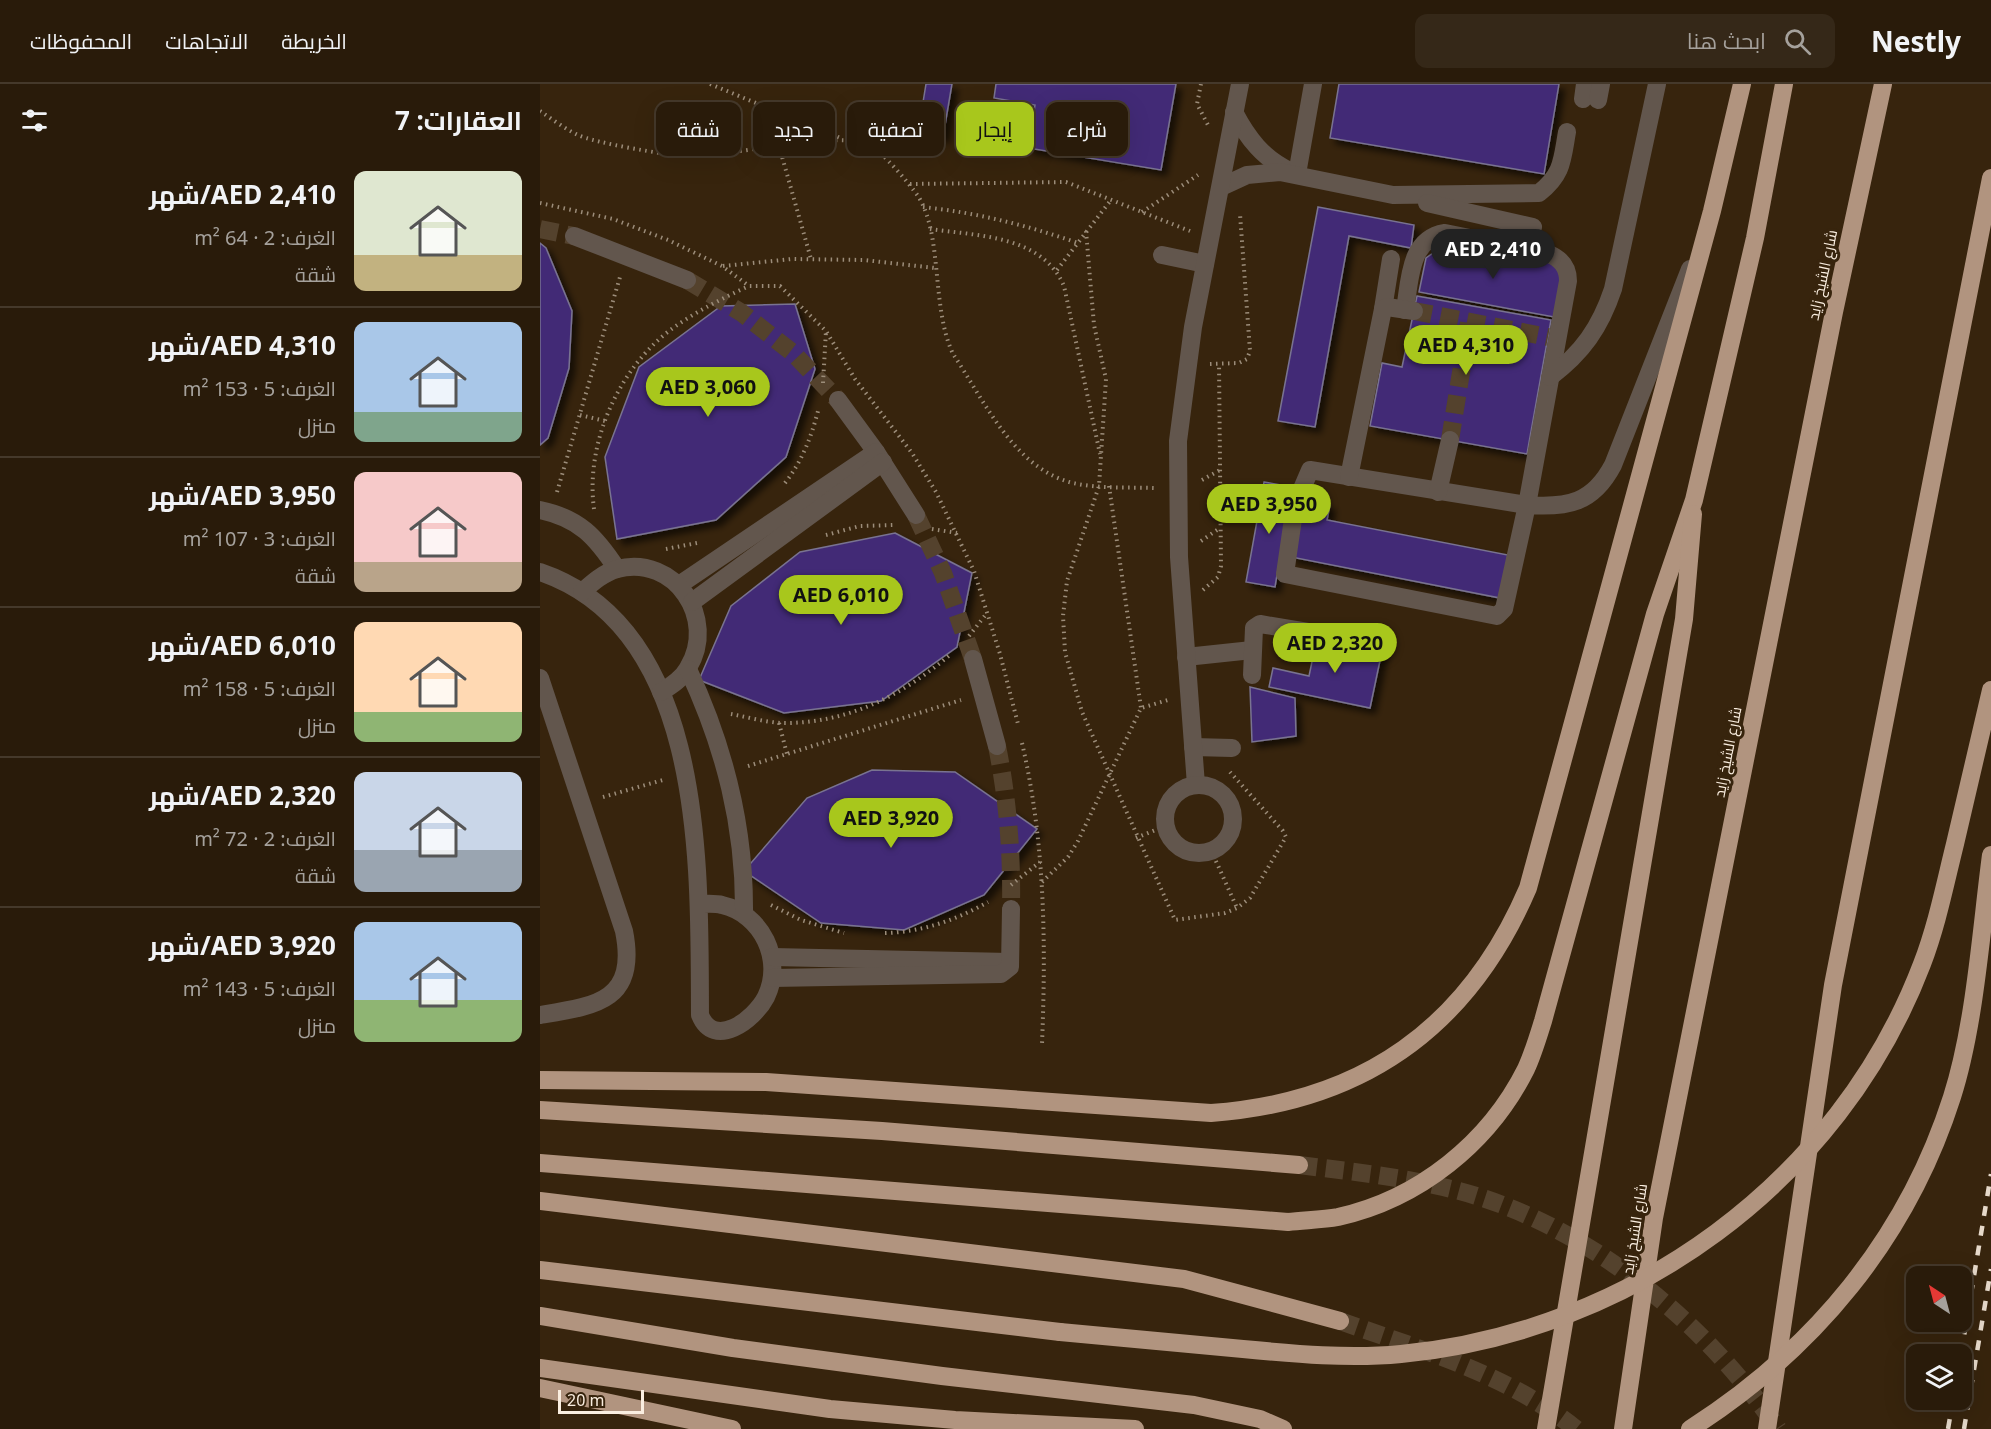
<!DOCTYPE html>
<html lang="ar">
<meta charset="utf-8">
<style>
body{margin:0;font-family:"Noto Sans",Cairo,sans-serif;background:#352818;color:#f1f3f6;direction:rtl;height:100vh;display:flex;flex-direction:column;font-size:22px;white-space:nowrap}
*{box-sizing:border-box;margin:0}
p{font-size:20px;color:#a5a19c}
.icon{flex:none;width:33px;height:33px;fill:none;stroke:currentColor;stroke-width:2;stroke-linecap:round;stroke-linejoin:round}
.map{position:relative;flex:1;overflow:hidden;direction:ltr}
.drawer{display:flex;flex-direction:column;background:#291b0a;width:540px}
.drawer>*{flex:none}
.guide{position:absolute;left:18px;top:18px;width:570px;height:54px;direction:rtl;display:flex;gap:12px}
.needle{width:39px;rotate:324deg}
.controls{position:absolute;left:1366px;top:1182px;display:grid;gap:12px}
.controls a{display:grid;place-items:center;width:66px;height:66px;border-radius:12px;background:#291b0a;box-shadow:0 6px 24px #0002,0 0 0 2px #45392b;font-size:30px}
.scale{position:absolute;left:18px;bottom:15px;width:86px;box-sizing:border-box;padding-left:6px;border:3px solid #faeee0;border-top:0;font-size:16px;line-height:21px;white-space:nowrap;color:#faeee0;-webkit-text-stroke:4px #37240d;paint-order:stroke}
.price{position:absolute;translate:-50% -51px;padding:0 14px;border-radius:21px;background:#a8c71c;color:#111;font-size:20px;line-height:39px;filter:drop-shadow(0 2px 3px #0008)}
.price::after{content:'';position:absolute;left:50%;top:36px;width:18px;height:14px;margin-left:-9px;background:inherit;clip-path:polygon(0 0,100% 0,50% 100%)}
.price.active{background:#222;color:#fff}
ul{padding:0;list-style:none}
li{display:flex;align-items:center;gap:18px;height:150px;padding:0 18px}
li+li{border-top:2px solid #45392b}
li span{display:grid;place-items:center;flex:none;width:168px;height:120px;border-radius:12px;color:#555}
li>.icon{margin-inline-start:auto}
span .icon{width:72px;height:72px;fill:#fffc;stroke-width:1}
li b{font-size:26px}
h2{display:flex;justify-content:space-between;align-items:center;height:72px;padding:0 18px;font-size:26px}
.pill{padding:0 21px;border-radius:12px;background:#291b0a;box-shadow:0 6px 24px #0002,0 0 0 2px #45392b;font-size:21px;line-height:54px}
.pill.active{background:#a8c71c;color:#111}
header{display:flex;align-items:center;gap:36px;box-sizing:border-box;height:84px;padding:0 30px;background:#291b0a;border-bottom:2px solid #45392b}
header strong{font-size:28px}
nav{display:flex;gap:33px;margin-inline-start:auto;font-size:21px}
.search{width:420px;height:54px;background:#352818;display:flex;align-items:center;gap:15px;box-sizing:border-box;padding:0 21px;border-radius:12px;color:#a5a19c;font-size:22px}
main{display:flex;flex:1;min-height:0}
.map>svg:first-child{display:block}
</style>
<header>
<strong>Nestly</strong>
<div class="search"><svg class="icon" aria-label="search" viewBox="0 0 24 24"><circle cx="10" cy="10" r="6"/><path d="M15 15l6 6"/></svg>ابحث هنا</div>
<nav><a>الخريطة</a><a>الاتجاهات</a><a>المحفوظات</a></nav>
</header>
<main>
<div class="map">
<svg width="1451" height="1345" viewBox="0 0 1451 1345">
<defs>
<filter id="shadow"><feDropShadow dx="5.5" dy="5.5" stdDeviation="3" flood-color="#0009"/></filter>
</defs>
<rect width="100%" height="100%" fill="#37240d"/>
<!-- building -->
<g fill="#432c76" stroke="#797391" stroke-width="1.5" filter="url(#shadow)">
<polygon points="386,0 412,0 403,53 378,49"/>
<polygon points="456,0 636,0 621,86 488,64 495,21 454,14"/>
<polygon points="799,0 1019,0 1004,90 790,54"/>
<polygon points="778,123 874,141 871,164 809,152 775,343 738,337"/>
<polygon points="0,159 6,164 32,227 29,284 8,354 0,361"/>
<polygon points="906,160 1014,179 1022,191 1014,233 879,208 886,174"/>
<polygon points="877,212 1011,236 987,370 830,342 842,279 862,283"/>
<polygon points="255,220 275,285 246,373 176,436 77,455 65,373 99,283 181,222"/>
<polygon points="724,398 752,403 735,503 706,498"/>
<polygon points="761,415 790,421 787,436 968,471 960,514 751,473"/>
<polygon points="355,449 432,489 417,563 341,617 244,629 159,596 191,522 260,468"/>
<polygon points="777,554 842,567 830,624 729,603 733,584 769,592"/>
<polygon points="710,603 755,614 756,652 712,658"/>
<polygon points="332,686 415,688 497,745 444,811 364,846 281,839 204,787 267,714"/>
</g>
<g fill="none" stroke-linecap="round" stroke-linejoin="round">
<!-- minor-tunnel -->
<g stroke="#54422d" stroke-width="18" stroke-dasharray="18 9" stroke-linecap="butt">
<polyline points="0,145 34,152"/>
<polyline points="147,196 202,229 253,269 298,316"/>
<polyline points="874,227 1008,253"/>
<polyline points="910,356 929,239"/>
<polyline points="376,431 403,489 433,575"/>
<path d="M457 662C468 717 472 769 471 825"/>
</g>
<!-- highway-tunnel -->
<g stroke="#54422d" stroke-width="18" stroke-dasharray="18 9" stroke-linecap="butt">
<path d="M759 1081C807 1087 855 1092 903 1103 1037 1133 1162 1233 1238 1345"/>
<path d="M800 1237C882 1266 967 1290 1036 1345"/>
</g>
<!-- path -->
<g stroke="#9c8d7a" stroke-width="4" stroke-dasharray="1.5 4.5" stroke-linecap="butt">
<polyline points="170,0 303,55"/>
<polyline points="661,0 657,20 668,41"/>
<path d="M0 27C12 35 25 45 38 51 55 59 126 71 146 72 187 74 300 44 331 62 345 71 368 98 378 112 403 151 391 223 413 270 444 316 474 385 533 399 559 405 589 403 615 404"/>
<polyline points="239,62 271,175"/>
<polyline points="370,100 526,98 650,147"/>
<polyline points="0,119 73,135 128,156 182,182 209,202 240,202 286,247 315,295 372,369 396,408 434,487 460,570 478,640"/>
<path d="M383 123C438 129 486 141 538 159"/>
<polyline points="602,128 658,91"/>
<path d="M390 145C438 152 502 151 524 202L560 370"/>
<polyline points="546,147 554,241 566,295 559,402 527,497 523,532 525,568 542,628 635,836 685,829 697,824 710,814 746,753 743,747 690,688"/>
<polyline points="183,182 252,175 324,176 395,184"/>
<polyline points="517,186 571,116"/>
<polyline points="670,280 699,279 707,275 710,267 700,130"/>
<polyline points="283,299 286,247"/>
<polyline points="40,331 65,337"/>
<polyline points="662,396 680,386"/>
<path d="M245 399C262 377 271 354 278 327"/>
<polyline points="569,402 601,624"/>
<polyline points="17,408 80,193"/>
<path d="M54 425C45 359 79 283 133 244 157 227 183 214 209 202"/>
<polyline points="392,445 417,449"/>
<polyline points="286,451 320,442 355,441"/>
<polyline points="661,457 680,444"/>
<polyline points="126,465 157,459"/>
<polyline points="663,506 678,493 681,482 679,280"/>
<polyline points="429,552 447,529"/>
<path d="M191 630C207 633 225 638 241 639 306 640 362 612 411 570"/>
<polyline points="239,639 247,670"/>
<path d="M482 659C505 758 506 858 502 960"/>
<polyline points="208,682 421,616"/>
<polyline points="63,713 123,696"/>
<polyline points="596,754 625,742"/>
<polyline points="671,766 697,824"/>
<polyline points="502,798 528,773 538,757 601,624 628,616"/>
<polyline points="471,801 500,778"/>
<polyline points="231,821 261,836 304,849"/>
<path d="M345 849C382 848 416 836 448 818"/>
</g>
<!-- minor -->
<g stroke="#62564d" stroke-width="18">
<polyline points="1043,15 1045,0"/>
<polyline points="1058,16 1061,0"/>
<path d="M694 28C708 55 723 74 750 87"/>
<polyline points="757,90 773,0"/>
<path d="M681 103 707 91 740 88 853 111 999 109C1023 90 1022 76 1027 48"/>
<polyline points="887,119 993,143"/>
<polyline points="34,152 147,196"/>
<polyline points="622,171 665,180"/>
<polyline points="843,225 851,175"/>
<path d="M865 226C870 196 869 155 905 149L1009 170C1021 175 1028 183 1028 197L987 421 964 525 957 532 745 490 755 421 770 386 987 421C1028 424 1053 419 1073 381L1150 185"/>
<path d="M1010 293C1042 269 1060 244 1073 205L1117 0"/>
<polyline points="298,316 336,368 376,431"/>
<polyline points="809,393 843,225 847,223 874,227"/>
<polyline points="898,408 910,356"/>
<path d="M0 426C39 434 56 453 77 485"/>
<path d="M0 488C168 545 159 787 160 931 174 966 214 936 226 913 244 876 222 830 182 821 175 819 166 820 159 820"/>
<polyline points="139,501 336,368"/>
<path d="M42 508C52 499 63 489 77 485 135 470 178 535 148 584 142 595 131 602 121 608"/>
<polyline points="152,518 343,378"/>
<polyline points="646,573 712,566"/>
<polyline points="433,575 457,662"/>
<path d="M148 585C185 664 205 743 204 830"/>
<polyline points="712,591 714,544 720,540 840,560"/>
<path d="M0 594 84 847C98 917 56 922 0 931"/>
<polyline points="653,663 692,664"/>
<polyline points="656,701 639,473 638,357 653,243 700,0"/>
<circle cx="659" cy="735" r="34"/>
<polyline points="232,873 470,878"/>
<polyline points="232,894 461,890 470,883 471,825"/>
</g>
<!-- highway -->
<g stroke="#b1947f" stroke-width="18">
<path d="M0 996 226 998 671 1029C823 1018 928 944 988 804L1172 127 1202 0"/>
<polyline points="0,1026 342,1047 759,1081"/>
<path d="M0 1079 748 1138C764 1136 782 1136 798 1133 879 1115 949 1059 986 985 993 970 998 953 1003 937L1115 530 1154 416 1215 154 1244 0"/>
<polyline points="0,1117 644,1195 800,1237"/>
<polyline points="0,1186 520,1248"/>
<polyline points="0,1232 193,1264 402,1292 654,1321 720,1335 743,1345"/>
<polyline points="0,1284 290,1325 415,1336 595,1345"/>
<polyline points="0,1304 192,1345"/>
<polyline points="1006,1345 1144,535 1153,430"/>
<polyline points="1083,1345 1114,1134 1294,228 1343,0"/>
<polyline points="1227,1345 1293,901 1451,94"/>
</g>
<!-- rail -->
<g stroke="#e6d9ca" stroke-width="4.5" stroke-dasharray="10 10" stroke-linecap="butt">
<polyline points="1421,1270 1451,1090"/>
<polyline points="1408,1345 1413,1316"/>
<polyline points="1424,1345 1451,1185"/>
</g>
<!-- highway-bridge -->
<g stroke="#b1947f" stroke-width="18">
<path d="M520 1248C581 1254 642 1259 703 1265 756 1270 809 1275 861 1270 1091 1248 1299 1098 1382 880 1397 841 1405 800 1415 760 1427 708 1439 657 1451 606"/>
<path d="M1150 1345C1274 1266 1367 1154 1412 1013 1435 941 1441 847 1451 771"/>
</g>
</g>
<g text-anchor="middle" stroke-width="6" stroke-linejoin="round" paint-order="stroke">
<!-- street labels -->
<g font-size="15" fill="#faeee0" stroke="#37240d">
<text transform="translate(1283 191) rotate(-78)" y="5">شارع الشيخ زايد</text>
<text transform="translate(1188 668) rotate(-79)" y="5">شارع الشيخ زايد</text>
<text transform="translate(1095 1145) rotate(-81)" y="5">شارع الشيخ زايد</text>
</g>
</g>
</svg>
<div class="controls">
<a><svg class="needle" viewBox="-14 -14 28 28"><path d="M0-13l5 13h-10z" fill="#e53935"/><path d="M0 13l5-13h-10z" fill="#a5a19c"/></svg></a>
<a><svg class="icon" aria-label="layers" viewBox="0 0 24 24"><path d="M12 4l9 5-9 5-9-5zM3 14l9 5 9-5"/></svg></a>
</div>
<div class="scale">20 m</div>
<b class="price active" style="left:953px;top:196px">AED 2,410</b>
<b class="price" style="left:926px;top:292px">AED 4,310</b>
<b class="price" style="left:168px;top:334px">AED 3,060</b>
<b class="price" style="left:729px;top:451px">AED 3,950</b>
<b class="price" style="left:301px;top:542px">AED 6,010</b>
<b class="price" style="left:795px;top:590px">AED 2,320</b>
<b class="price" style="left:351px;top:765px">AED 3,920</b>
<div class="guide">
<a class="pill">شراء</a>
<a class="pill active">إيجار</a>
<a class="pill">تصفية</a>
<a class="pill">جديد</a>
<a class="pill">شقة</a>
</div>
</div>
<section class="drawer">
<h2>العقارات: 7<svg class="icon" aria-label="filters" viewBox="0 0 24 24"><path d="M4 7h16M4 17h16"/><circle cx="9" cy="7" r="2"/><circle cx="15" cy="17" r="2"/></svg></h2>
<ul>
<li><span style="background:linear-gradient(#dfe7d0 70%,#c2b280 0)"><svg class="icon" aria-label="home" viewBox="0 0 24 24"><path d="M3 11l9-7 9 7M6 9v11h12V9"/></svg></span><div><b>AED 2,410/شهر</b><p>الغرف: 2 · 64 m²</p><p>شقة</p></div></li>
<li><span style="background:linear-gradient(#a9c7e8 75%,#7fa58c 0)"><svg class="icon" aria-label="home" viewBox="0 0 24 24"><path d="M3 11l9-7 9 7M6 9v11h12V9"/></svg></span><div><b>AED 4,310/شهر</b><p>الغرف: 5 · 153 m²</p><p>منزل</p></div></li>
<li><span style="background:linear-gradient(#f6c9c9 75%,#b9a48a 0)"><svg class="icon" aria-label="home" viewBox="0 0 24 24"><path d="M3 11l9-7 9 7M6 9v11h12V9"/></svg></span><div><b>AED 3,950/شهر</b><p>الغرف: 3 · 107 m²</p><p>شقة</p></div></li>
<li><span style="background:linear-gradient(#ffd9b3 75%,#8fb573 0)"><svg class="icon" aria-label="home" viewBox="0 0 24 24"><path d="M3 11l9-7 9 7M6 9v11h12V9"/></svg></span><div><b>AED 6,010/شهر</b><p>الغرف: 5 · 158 m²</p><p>منزل</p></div></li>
<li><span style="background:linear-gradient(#c9d6e8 65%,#9aa5b1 0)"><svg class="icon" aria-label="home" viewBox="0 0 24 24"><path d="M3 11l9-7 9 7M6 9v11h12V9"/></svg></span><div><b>AED 2,320/شهر</b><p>الغرف: 2 · 72 m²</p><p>شقة</p></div></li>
<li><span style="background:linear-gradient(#a9c7e8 65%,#8fb573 0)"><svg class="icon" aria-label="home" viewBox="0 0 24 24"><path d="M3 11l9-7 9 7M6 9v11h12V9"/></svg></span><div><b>AED 3,920/شهر</b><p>الغرف: 5 · 143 m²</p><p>منزل</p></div></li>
</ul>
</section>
</main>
